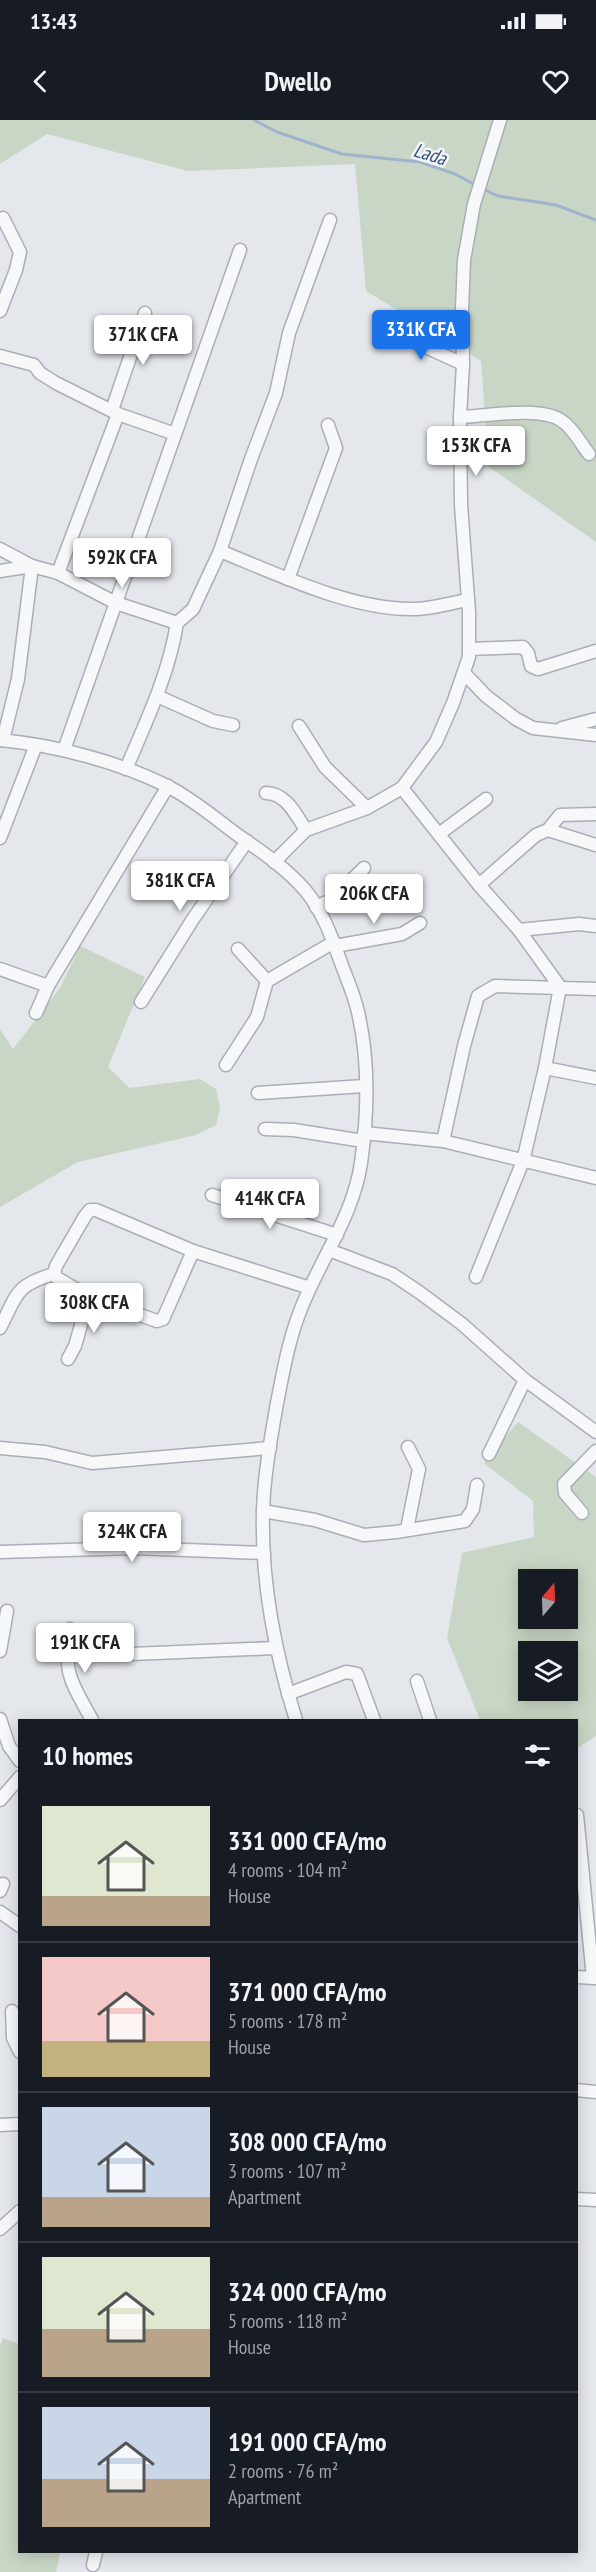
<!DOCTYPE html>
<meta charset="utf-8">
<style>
body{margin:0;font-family:"PT Sans Narrow",sans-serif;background:#20242c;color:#f1f3f6;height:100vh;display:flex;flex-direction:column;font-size:22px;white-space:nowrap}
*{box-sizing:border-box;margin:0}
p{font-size:20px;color:#9ea1a6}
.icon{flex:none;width:33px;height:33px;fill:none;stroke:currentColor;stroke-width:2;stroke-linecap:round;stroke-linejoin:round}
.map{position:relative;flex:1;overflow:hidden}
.side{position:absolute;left:18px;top:1599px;width:560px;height:834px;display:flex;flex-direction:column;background:#171b24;border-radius:0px;box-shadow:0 3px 15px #0003}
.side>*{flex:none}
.needle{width:39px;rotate:19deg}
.tools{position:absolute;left:518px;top:1449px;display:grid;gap:12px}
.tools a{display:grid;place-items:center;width:60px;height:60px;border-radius:0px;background:#171b24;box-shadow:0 3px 15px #0003;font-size:30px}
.price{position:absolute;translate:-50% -51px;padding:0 14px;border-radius:6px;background:#fff;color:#222;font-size:20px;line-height:39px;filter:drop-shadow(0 2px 3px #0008)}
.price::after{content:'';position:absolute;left:50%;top:36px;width:18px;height:14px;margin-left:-9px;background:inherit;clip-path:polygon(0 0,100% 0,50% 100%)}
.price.active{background:#1a73e8;color:#fff}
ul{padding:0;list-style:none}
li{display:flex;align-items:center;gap:18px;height:150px;padding:0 24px}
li+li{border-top:2px solid #363941}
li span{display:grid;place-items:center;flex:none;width:168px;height:120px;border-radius:0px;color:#555}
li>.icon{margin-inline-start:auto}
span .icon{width:72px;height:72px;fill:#fffc;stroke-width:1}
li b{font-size:26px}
h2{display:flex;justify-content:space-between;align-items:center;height:72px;padding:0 24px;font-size:26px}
.status{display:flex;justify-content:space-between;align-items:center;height:42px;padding:0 30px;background:#171b24;direction:ltr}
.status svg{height:16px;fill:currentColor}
header{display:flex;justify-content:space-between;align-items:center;height:78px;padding:0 24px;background:#171b24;font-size:27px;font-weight:700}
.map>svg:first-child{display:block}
</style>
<div class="status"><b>13:43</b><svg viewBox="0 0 49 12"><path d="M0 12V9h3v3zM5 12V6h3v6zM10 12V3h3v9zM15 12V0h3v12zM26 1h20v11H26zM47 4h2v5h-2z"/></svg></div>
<header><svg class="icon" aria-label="back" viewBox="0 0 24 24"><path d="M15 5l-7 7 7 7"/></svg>Dwello<svg class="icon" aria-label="heart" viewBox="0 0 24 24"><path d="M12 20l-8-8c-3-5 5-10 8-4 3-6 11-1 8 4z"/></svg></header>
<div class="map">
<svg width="596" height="2452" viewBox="0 0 596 2452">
<rect width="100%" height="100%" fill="#e4e7ec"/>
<!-- green -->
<g fill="#c9d6c5" fill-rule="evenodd">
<polygon points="0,0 596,0 596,422 489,347 481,241 366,171 355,44 188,51 47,14 0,44"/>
<polygon points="80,826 145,857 108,947 129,968 200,959 216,969 220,988 216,1005 196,1015 78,1042 0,1087 0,909 13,929 60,868"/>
<path d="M518 1302 596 1357V1616L576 1629V1600H480L447 1518 462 1433 534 1417 533 1381 484 1343ZM528 1460H567V1498H528ZM528 1532H567V1570H528Z"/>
<polygon points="3,2218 19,2224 20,2432 60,2432 56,2452 0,2452 0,2226"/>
</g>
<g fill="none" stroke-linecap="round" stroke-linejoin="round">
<!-- stream -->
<g stroke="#9fb4cc" stroke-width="3">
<polyline points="254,0 277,12 342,34 420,42 455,54 477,66"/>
<polyline points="483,69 498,76 556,85 596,100"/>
</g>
<!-- minor casing -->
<g stroke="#a9aeb7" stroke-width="15">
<g id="minor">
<polyline points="0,191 16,150 20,132 3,98"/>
<polyline points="391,211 463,244"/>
<polyline points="0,236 34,245 40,253 56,263 118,294 175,314"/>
<polyline points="112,290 145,193"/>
<path d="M460 297C486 296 541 286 562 301 573 308 581 324 589 334"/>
<polyline points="0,429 32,446 18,559 3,620"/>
<path d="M220 431C277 454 351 490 413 489 431 489 450 483 468 480"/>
<polyline points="0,451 32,446 58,453 116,483 177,503"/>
<polyline points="58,453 118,294"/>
<polyline points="288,459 336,328 328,305"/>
<polyline points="469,529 523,527 528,533 531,546 538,549 596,531"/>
<polyline points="464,553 486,576 516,599 533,608 596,615"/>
<polyline points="157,576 213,601 233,605"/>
<polyline points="299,606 325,647 367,688"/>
<polyline points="562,608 596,599"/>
<path d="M0 620C54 625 120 642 169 667 194 680 216 699 239 716 261 731 287 749 305 770 322 790 331 815 340 840 346 857 354 874 358 892 369 940 368 994 361 1043 353 1098 318 1142 299 1194 288 1223 283 1253 277 1283 271 1318 264 1355 263 1391 261 1462 275 1533 296 1600"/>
<polyline points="64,630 240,130"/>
<path d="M126 649C146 602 169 554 177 503L193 489 220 431 251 339 276 273 289 213 330 100"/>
<polyline points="402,668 479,765 519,810 560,867 545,948 523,1041 476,1157"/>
<path d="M266 673C286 673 296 695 306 710"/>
<polyline points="548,710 560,695 596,694"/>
<polyline points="439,714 486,679"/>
<polyline points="0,718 36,625"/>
<polyline points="274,742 306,710 367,688 402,668 436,622 453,583 469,537 469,492 461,385 460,297 463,244 462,189 464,140 474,84 500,0"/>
<polyline points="479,765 536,715 548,710 596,725"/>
<polyline points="316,787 331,780 364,748"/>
<polyline points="519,810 579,804 596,806"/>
<polyline points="335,826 402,814 420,803"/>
<polyline points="238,829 267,861"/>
<polyline points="0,849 48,866"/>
<polyline points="141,882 193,799 247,721"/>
<polyline points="36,893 48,866 168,666"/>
<polyline points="226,945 257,897 267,861 334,822"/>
<polyline points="545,948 596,958"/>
<polyline points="258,973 364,966"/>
<polyline points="265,1009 294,1010 363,1021"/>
<polyline points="364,1013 443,1021 596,1058"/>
<polyline points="443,1021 464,926 478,876 495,866 596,869"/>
<polyline points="212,1075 337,1115"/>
<polyline points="329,1130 392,1154 419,1172 462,1204 525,1260 596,1312"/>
<polyline points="54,1154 56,1146 85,1096 90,1090 96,1090 193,1131 310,1168"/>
<polyline points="54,1154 57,1158 89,1177 157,1201 163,1199 193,1131"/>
<path d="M0 1208C17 1175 15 1165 54 1154"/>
<polyline points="68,1239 75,1226 89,1177"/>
<polyline points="0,1328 45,1332 92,1343 270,1328"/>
<polyline points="489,1334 525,1260"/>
<polyline points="263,1391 315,1400 364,1415 396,1412 465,1401 473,1389 477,1365"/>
<polyline points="582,1393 565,1373 564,1364 596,1331"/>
<polyline points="407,1409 419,1349 408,1327"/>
<polyline points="0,1432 134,1428 264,1433"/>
<path d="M70 1509C63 1555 71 1561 92 1600"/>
<polyline points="0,1531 7,1491"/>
<polyline points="132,1534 275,1528"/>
<polyline points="417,1561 430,1600"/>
<polyline points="288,1574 346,1552 357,1554 374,1600"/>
<polyline points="0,1599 9,1626 20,1641"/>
<polyline points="0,1680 20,1657"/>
<polyline points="577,1695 593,1858"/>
<polyline points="0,1771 3,1764"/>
<polyline points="0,1792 20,1806"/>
<polyline points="576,1857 596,1858"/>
<polyline points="12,1891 13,1918 20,1932"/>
<polyline points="576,1970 596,1972"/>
<polyline points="0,2005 20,2004"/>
<polyline points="576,2079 596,2080"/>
<polyline points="0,2109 20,2091"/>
<polyline points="93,2445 96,2432"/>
</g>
</g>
<!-- minor -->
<use href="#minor" stroke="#f7f8fa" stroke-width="12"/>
</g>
<g text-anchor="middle" stroke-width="5" stroke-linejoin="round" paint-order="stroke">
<!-- water labels -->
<g font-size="20" font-style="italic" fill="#34527a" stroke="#f4f6f9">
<text transform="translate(430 34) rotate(17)" y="7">Lada</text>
</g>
</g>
</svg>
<div class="tools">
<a><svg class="needle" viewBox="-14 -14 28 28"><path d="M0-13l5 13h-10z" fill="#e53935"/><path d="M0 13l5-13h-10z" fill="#9ea1a6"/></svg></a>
<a><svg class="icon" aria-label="layers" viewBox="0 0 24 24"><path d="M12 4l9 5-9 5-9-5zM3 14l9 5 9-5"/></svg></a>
</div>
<b class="price active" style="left:421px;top:241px">331K CFA</b>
<b class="price" style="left:143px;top:246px">371K CFA</b>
<b class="price" style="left:476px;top:357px">153K CFA</b>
<b class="price" style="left:122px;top:469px">592K CFA</b>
<b class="price" style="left:180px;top:792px">381K CFA</b>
<b class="price" style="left:374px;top:805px">206K CFA</b>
<b class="price" style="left:270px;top:1110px">414K CFA</b>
<b class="price" style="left:94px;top:1214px">308K CFA</b>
<b class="price" style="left:132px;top:1443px">324K CFA</b>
<b class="price" style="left:85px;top:1554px">191K CFA</b>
<section class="side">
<h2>10 homes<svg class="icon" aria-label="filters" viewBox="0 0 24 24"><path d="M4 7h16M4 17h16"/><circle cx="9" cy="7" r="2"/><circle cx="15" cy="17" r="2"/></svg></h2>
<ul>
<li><span style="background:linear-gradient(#dfe7d0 75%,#b9a48a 0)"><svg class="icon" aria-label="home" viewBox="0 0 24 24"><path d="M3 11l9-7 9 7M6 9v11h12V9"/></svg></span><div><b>331 000 CFA/mo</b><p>4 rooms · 104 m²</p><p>House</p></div></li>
<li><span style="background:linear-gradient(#f6c9c9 70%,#c2b280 0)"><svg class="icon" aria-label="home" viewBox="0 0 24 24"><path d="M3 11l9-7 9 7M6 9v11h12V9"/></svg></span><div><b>371 000 CFA/mo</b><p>5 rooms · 178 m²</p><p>House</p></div></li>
<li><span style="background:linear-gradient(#c9d6e8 75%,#b9a48a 0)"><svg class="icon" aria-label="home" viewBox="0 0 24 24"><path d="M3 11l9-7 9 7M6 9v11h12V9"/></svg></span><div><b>308 000 CFA/mo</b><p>3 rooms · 107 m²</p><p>Apartment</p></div></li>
<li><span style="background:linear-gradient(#dfe7d0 60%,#b9a48a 0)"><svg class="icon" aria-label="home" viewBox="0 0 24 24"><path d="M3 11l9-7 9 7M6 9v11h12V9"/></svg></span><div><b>324 000 CFA/mo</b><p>5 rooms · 118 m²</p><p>House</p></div></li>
<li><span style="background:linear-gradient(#c9d6e8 60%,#b9a48a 0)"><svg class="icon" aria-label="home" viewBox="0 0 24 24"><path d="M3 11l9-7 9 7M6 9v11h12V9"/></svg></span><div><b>191 000 CFA/mo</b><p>2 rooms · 76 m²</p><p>Apartment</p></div></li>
</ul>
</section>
</div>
